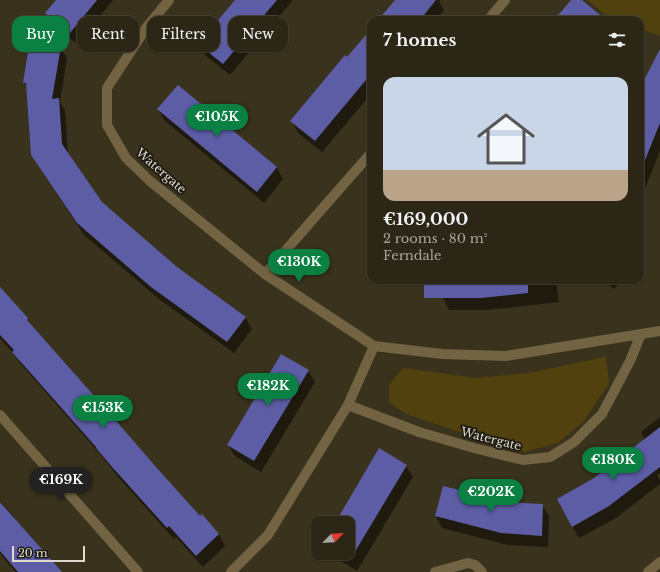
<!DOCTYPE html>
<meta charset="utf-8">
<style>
body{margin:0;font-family:"Libre Baskerville",serif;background:#332e1e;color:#f1f3f6;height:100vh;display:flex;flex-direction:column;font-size:15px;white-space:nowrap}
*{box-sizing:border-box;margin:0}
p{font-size:13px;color:#a6a5a0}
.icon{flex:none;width:22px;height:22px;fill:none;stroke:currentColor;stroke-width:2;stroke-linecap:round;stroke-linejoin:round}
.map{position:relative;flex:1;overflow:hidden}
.details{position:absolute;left:367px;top:16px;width:277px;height:268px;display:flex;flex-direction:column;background:#2b2615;border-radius:12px;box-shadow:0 1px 3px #0004,0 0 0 1px #474334}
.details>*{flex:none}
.guide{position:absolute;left:12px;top:16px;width:295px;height:36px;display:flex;gap:8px}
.needle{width:26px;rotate:66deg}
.fabs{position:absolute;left:311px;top:516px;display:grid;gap:8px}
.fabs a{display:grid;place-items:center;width:44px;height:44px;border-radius:8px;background:#2b2615;box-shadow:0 1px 3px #0004,0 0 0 1px #474334;font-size:20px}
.scale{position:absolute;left:12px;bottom:10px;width:73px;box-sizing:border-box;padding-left:4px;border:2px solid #dedacd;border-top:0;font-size:11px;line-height:14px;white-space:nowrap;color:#dedacd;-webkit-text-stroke:3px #1d1a11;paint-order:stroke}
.price{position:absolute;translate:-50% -34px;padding:0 9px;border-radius:14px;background:#0b8043;color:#fff;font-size:13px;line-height:26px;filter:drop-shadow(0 1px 2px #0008)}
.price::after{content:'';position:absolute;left:50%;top:24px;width:12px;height:9px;margin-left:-6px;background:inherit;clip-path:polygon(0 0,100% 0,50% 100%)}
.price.on{background:#222;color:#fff}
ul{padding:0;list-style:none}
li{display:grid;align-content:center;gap:8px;height:212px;padding:0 16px}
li+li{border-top:1px solid #474334}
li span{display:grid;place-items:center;height:124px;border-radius:12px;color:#555}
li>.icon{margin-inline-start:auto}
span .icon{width:72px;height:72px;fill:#fffc;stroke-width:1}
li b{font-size:17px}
h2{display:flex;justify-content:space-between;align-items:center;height:48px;padding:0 16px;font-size:17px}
.chip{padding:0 14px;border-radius:12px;background:#2b2615;box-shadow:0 1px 3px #0004,0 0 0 1px #474334;font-size:14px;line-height:36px}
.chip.on{background:#0b8043;color:#fff}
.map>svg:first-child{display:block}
</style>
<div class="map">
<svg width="660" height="572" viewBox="0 0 660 572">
<rect width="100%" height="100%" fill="#39321c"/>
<!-- green -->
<g fill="#50410e">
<polygon points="587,0 660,0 660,36 640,29 640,20 617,20 607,16"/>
<polygon points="606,356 609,384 583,422 558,443 525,452 483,440 406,414 389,402 389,385 403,368 476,378 529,373 594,359"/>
</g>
<!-- shadow -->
<g fill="#0007">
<polygon points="57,0 113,0 77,44 53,25 46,13"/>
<polygon points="236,0 293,0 230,75 206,56 199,44"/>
<polygon points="396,0 440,0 439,2 444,10 436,20 379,20"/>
<polygon points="371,30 371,94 322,152 298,133 292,121 347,58"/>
<polygon points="60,47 67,58 60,102 65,111 68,155 101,203 177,268 245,317 252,329 234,353 159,299 84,235 39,167 27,89 24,82"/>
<polygon points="660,51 660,151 640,201 640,90"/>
<polygon points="158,109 277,168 283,179 264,203 165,121"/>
<polygon points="384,280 415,280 385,282"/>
<polygon points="443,280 556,280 559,302 488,310 449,310 443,298"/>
<polygon points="604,280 621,280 614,289"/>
<polygon points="0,289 27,319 33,329 200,518 219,534 225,546 203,567 176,537 174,539 120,479 104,459 101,455 20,363 14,354 0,338"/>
<polygon points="308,371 315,382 261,472 235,456 228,445"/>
<polygon points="660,417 660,473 657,475 660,481 660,484 616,518 579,538 572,526 595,479 645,439 641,432"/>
<polygon points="406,466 413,477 357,571 331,555 330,553 348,553 348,523 336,523"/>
<polygon points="443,487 484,497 486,502 542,505 549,516 548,547 508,545 442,528 436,516"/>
<polygon points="0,501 15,518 19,525 60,572 16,572 2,556 0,553"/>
</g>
<!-- building -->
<g fill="#5d5da6">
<polygon points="56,0 97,0 70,33 45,13"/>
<polygon points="235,0 277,0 223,64 198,44"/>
<polygon points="395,0 436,0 420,20 378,20"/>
<polygon points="571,0 582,0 606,20 554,20"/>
<polygon points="371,29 371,74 315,141 290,121 345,55 347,57"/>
<polygon points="30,40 61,46 52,99 59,98 62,144 102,202 177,267 246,317 227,342 151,287 77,223 31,155 26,83 23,83"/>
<polygon points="660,49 660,123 641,170 640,170 640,88"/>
<polygon points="178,85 277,167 257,192 157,109"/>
<polygon points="424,280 528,280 528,293 481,298 424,298"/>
<polygon points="0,287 28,318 27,320 111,415 156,467 200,516 202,514 219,534 196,556 169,526 167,528 112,467 96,448 96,447 12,352 14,350 0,335"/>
<polygon points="281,354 309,370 254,461 227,445"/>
<polygon points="660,427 660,467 609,506 572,527 557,499 594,478"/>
<polygon points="379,448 407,465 350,560 339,553 348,553 348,523 335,523"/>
<polygon points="443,486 484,496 483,501 543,504 542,536 501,533 435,516"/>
<polygon points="0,502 39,546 62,572 18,572 0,551"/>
</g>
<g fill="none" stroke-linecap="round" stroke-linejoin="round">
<!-- service -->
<g stroke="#726343" stroke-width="10">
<polyline points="435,572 468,563 475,565 482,572"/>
<polyline points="648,572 660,562"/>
</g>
<!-- minor -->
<g stroke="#726343" stroke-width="10">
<polyline points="169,0 146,28 107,88 107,125 126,158 150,181 265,274 374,346 442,354 506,356 660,331"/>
<polyline points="488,20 505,0"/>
<polyline points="265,274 371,153"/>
<polyline points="348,405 419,432 474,448 523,460 550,457 574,442 602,414 630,361 641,334"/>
<polyline points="0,415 138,572"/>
<polyline points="231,572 268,535 348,405 374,346"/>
</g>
</g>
<g text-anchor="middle" stroke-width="3.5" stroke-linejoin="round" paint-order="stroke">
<!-- street labels -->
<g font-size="12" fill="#dedacd" stroke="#1d1a11">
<text transform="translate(161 171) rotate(41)" y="4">Watergate</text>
<text transform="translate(491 439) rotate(14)" y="4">Watergate</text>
</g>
</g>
</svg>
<div class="fabs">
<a><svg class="needle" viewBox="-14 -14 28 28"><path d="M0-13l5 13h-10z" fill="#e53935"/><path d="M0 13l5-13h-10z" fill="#a6a5a0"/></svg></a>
</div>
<div class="scale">20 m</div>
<b class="price" style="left:217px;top:138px">€105K</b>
<b class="price" style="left:299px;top:283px">€130K</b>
<b class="price" style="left:268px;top:407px">€182K</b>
<b class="price" style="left:103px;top:429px">€153K</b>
<b class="price" style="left:613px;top:481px">€180K</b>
<b class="price on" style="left:61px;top:501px">€169K</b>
<b class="price" style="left:491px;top:513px">€202K</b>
<div class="guide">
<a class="chip on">Buy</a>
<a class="chip">Rent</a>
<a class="chip">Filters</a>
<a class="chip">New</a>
</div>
<section class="details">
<h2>7 homes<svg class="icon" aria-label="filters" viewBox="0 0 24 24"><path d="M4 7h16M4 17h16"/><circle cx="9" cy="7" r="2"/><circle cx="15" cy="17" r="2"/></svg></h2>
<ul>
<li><span style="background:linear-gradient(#c9d6e8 75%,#b9a48a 0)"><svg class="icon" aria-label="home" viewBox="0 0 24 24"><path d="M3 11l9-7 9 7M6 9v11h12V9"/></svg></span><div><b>€169,000</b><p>2 rooms · 80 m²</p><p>Ferndale</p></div></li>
</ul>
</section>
</div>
